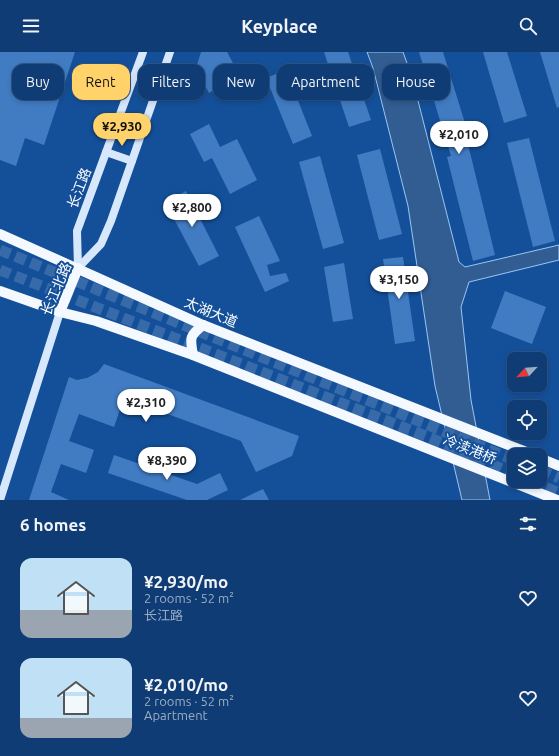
<!DOCTYPE html>
<meta charset="utf-8">
<style>
body{margin:0;font-family:Ubuntu,"Noto Sans SC",sans-serif;background:#184379;color:#f1f3f6;height:100vh;display:flex;flex-direction:column;font-size:15px;white-space:nowrap}
*{box-sizing:border-box;margin:0}
p{font-size:13px;color:#9badc5}
.icon{flex:none;width:22px;height:22px;fill:none;stroke:currentColor;stroke-width:2;stroke-linecap:round;stroke-linejoin:round}
.map{position:relative;height:448px;overflow:hidden}
.panel{display:flex;flex-direction:column;background:#0f3c74;flex:1}
.panel>*{flex:none}
.hud{position:absolute;left:12px;top:12px;width:535px;height:36px;display:flex;gap:8px}
.needle{width:26px;rotate:244deg}
.buttons{position:absolute;left:507px;top:300px;display:grid;gap:8px}
.buttons a{display:grid;place-items:center;width:40px;height:40px;border-radius:8px;background:#0f3c74;box-shadow:0 2px 6px #0003,0 0 0 1px #2f5686;font-size:20px}
.price{position:absolute;translate:-50% -34px;padding:0 9px;border-radius:14px;background:#fff;color:#222;font-size:13px;line-height:26px;filter:drop-shadow(0 1px 2px #0008)}
.price::after{content:'';position:absolute;left:50%;top:24px;width:12px;height:9px;margin-left:-6px;background:inherit;clip-path:polygon(0 0,100% 0,50% 100%)}
.price.active{background:#ffd26a;color:#111}
ul{padding:0;list-style:none}
li{display:flex;align-items:center;gap:12px;height:100px;padding:0 20px}
li span{display:grid;place-items:center;flex:none;width:112px;height:80px;border-radius:12px;color:#555}
li>.icon{margin-inline-start:auto}
span .icon{width:48px;height:48px;fill:#fffc;stroke-width:1}
li b{font-size:17px}
h2{display:flex;justify-content:space-between;align-items:center;height:48px;padding:0 20px;font-size:17px}
.tag{padding:0 14px;border-radius:12px;background:#0f3c74;box-shadow:0 2px 6px #0003,0 0 0 1px #2f5686;font-size:14px;line-height:36px}
.tag.active{background:#ffd26a;color:#111}
header{display:flex;justify-content:space-between;align-items:center;height:52px;padding:0 20px;background:#0f3c74;font-size:18px;font-weight:600}
.map>svg:first-child{display:block}
</style>
<header><svg class="icon" aria-label="menu" viewBox="0 0 24 24"><path d="M4 6h16M4 12h16M4 18h16"/></svg>Keyplace<svg class="icon" aria-label="search" viewBox="0 0 24 24"><circle cx="10" cy="10" r="6"/><path d="M15 15l6 6"/></svg></header>
<div class="map">
<svg width="559" height="448" viewBox="0 0 559 448">
<rect width="100%" height="100%" fill="#14509a"/>
<!-- water -->
<polygon fill="#325d93" stroke="#9ac6f6" points="367,0 403,0 412,25 459,210 465,215 559,193 559,208 469,230 461,255 471,348 490,448 462,448 435,334 408,154 373,16"/>
<!-- building -->
<g fill="#417cc3">
<polygon points="0,0 75,0 44,93 25,86 16,114 0,108"/>
<polygon points="201,0 227,0 239,22 209,41 196,16"/>
<polygon points="324,0 348,0 371,68 349,75"/>
<polygon points="419,0 443,0 469,84 466,84 495,203 473,209 447,105 451,104"/>
<polygon points="483,0 507,0 527,64 504,71"/>
<polygon points="540,0 559,0 559,55 557,56"/>
<polygon points="286,18 312,84 293,92 266,26"/>
<polygon points="209,72 220,95 237,87 257,128 230,142 212,106 204,110 190,82"/>
<polygon points="529,86 555,189 533,195 507,91"/>
<polygon points="380,97 402,182 379,188 357,103"/>
<polygon points="320,104 344,191 323,197 299,110"/>
<polygon points="186,139 219,204 199,214 165,150"/>
<polygon points="259,164 280,209 267,213 270,224 286,221 289,229 265,240 235,175"/>
<polygon points="403,205 415,289 395,292 383,207"/>
<polygon points="344,211 353,267 333,270 324,215"/>
<polygon points="505,239 546,255 532,292 491,276"/>
<polygon points="104,312 299,384 292,404 256,420 241,389 124,346 114,375 79,362 69,389 94,398 86,421 61,412 51,440 69,448 29,448 69,325 77,328 87,326 98,320"/>
<polygon points="114,403 197,432 220,421 228,438 207,448 187,448 108,421"/>
<polygon points="263,437 269,448 240,448"/>
</g>
<g fill="none" stroke-linecap="round" stroke-linejoin="round">
<!-- trunk-tunnel -->
<g stroke="#376aa9" stroke-width="11" stroke-dasharray="11 5.5" stroke-linecap="butt">
<polyline points="0,198 514,408"/>
<polyline points="0,218 433,387 514,422"/>
<polyline points="540,418 559,426"/>
<polyline points="531,429 559,441"/>
</g>
<!-- secondary -->
<g stroke="#d8e8fc" stroke-width="8">
<polyline points="106,100 132,109"/>
<polyline points="78,216 101,192 111,169 170,0"/>
<polyline points="78,216 77,179 143,0"/>
<polyline points="0,448 60,260"/>
</g>
<!-- primary -->
<g stroke="#f4f8ff" stroke-width="10">
<polyline points="0,182 203,273 534,403"/>
<polyline points="0,239 60,260 96,269 193,303 557,448"/>
<polyline points="60,260 78,216"/>
<path d="M193 303C190 286 189 284 203 273"/>
<polyline points="540,406 559,414"/>
</g>
</g>
<g text-anchor="middle" stroke-width="4" stroke-linejoin="round" paint-order="stroke">
<!-- street labels -->
<g font-size="14" fill="#fff" stroke="#14509a">
<text transform="translate(79 136) rotate(-69)" y="5">长江路</text>
<text transform="translate(56 237) rotate(-67)" y="5">长江北路</text>
<text transform="translate(211 260) rotate(23)" y="5">太湖大道</text>
<text transform="translate(470 397) rotate(22)" y="5">冷渎港桥</text>
</g>
</g>
</svg>
<div class="buttons">
<a><svg class="needle" viewBox="-14 -14 28 28"><path d="M0-13l5 13h-10z" fill="#e53935"/><path d="M0 13l5-13h-10z" fill="#9badc5"/></svg></a>
<a><svg class="icon" aria-label="locate" viewBox="0 0 24 24"><circle cx="12" cy="12" r="6"/><path d="M12 2v4M12 18v4M2 12h4M18 12h4"/></svg></a>
<a><svg class="icon" aria-label="layers" viewBox="0 0 24 24"><path d="M12 4l9 5-9 5-9-5zM3 14l9 5 9-5"/></svg></a>
</div>
<b class="price active" style="left:122px;top:95px">¥2,930</b>
<b class="price" style="left:459px;top:103px">¥2,010</b>
<b class="price" style="left:192px;top:176px">¥2,800</b>
<b class="price" style="left:399px;top:248px">¥3,150</b>
<b class="price" style="left:146px;top:371px">¥2,310</b>
<b class="price" style="left:167px;top:429px">¥8,390</b>
<div class="hud">
<a class="tag">Buy</a>
<a class="tag active">Rent</a>
<a class="tag">Filters</a>
<a class="tag">New</a>
<a class="tag">Apartment</a>
<a class="tag">House</a>
</div>
</div>
<section class="panel">
<h2>6 homes<svg class="icon" aria-label="filters" viewBox="0 0 24 24"><path d="M4 7h16M4 17h16"/><circle cx="9" cy="7" r="2"/><circle cx="15" cy="17" r="2"/></svg></h2>
<ul>
<li><span style="background:linear-gradient(#bfe0f5 65%,#9aa5b1 0)"><svg class="icon" aria-label="home" viewBox="0 0 24 24"><path d="M3 11l9-7 9 7M6 9v11h12V9"/></svg></span><div><b>¥2,930/mo</b><p>2 rooms · 52 m²</p><p>长江路</p></div><svg class="icon" aria-label="heart" viewBox="0 0 24 24"><path d="M12 20l-8-8c-3-5 5-10 8-4 3-6 11-1 8 4z"/></svg></li>
<li><span style="background:linear-gradient(#bfe0f5 75%,#9aa5b1 0)"><svg class="icon" aria-label="home" viewBox="0 0 24 24"><path d="M3 11l9-7 9 7M6 9v11h12V9"/></svg></span><div><b>¥2,010/mo</b><p>2 rooms · 52 m²</p><p>Apartment</p></div><svg class="icon" aria-label="heart" viewBox="0 0 24 24"><path d="M12 20l-8-8c-3-5 5-10 8-4 3-6 11-1 8 4z"/></svg></li>
</ul>
</section>
